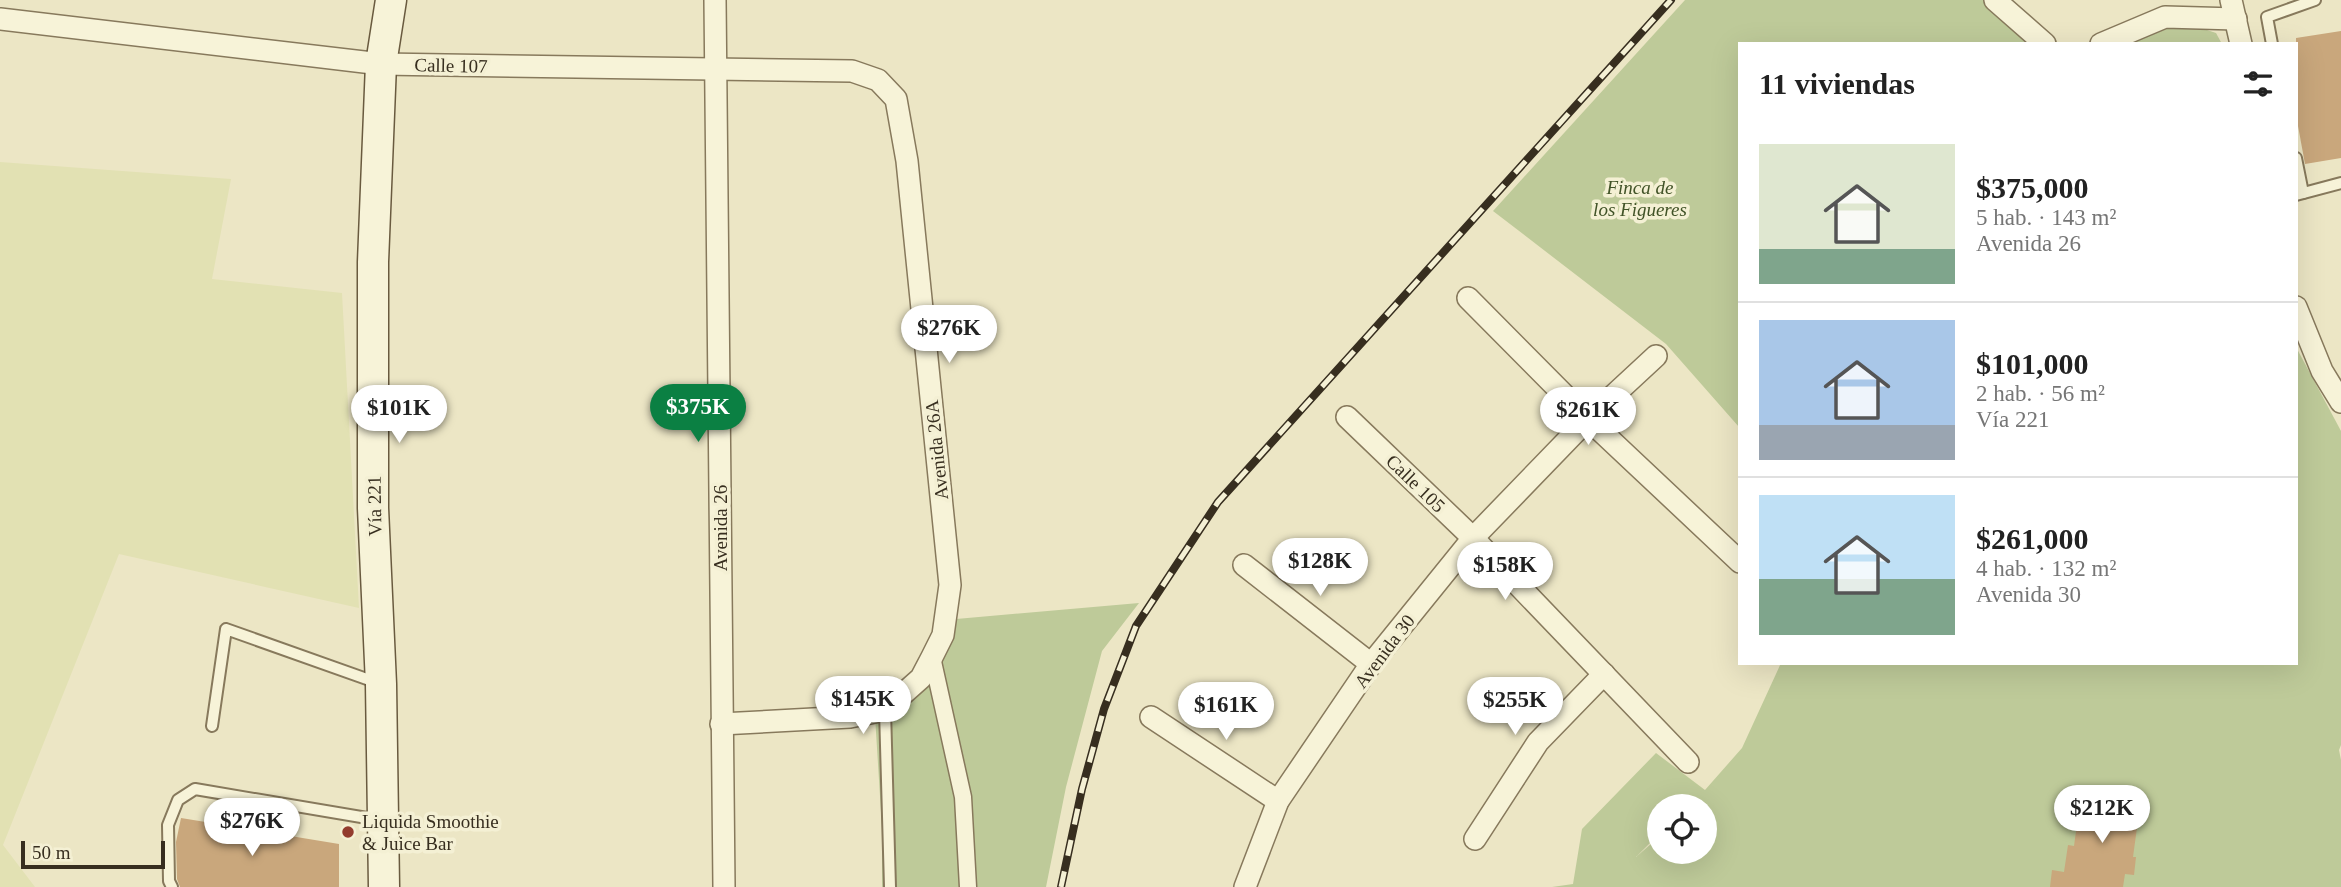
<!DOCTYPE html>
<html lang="es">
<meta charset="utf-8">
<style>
body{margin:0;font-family:Georgia,serif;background:#f2f2f2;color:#222;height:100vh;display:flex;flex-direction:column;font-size:26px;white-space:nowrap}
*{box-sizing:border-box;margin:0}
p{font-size:23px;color:#767676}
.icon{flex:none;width:38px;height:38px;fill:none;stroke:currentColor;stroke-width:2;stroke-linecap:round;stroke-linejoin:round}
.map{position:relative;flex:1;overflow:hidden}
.sheet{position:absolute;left:1738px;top:42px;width:560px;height:623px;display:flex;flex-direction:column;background:#fff;border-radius:0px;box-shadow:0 7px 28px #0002}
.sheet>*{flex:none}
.controls{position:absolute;left:1647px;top:794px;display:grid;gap:14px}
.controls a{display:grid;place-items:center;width:70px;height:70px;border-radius:50%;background:#fff;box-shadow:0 7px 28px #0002;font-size:35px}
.scale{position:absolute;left:21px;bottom:18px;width:144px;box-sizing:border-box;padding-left:7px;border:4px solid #372e1f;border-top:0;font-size:19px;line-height:24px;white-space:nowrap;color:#372e1f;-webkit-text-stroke:5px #f4f0d4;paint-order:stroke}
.price{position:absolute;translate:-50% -60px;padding:0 16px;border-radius:24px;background:#fff;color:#222;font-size:23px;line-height:46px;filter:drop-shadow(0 2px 4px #0008)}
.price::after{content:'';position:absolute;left:50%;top:42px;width:21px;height:16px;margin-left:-10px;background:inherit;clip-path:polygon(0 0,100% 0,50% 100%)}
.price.active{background:#0b8043;color:#fff}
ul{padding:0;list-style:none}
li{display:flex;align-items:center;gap:21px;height:175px;padding:0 21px}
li+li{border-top:2px solid #e0e0e0}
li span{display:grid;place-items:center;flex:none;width:196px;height:140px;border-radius:0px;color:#555}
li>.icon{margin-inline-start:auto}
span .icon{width:84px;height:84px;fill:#fffc;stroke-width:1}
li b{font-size:30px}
h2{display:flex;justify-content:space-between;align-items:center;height:84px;padding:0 21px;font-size:30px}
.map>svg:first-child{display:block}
</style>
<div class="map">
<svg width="2341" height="887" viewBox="0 0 2341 887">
<rect width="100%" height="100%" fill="#ece6c5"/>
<!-- farmland -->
<polygon fill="#e2e1b3" points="0,162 231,179 212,279 342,293 359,608 119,554 3,845 35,887 0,887"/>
<!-- green -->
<g fill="#beca99" fill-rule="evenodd">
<polygon points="1685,0 2006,0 2054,44 1740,44 1739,427 1666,344 1493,211"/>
<polygon points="2168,17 2216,33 2222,44 2106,44"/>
<path d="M2296 347 2341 431V745L2339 750 2341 760V887H1552L1573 884 1582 829 1656 753 1705 790 1742 748 1781 663H2296ZM1697 798 1690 807H1704V852H1659V837L1636 857 1659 834V807H1687Z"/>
<polygon points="1139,603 1102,651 1066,787 1046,887 882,887 882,828 875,716 914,684 945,620"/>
</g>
<!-- building -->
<g fill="#c9a77c">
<polygon points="2341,31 2341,158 2305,164 2296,115 2296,38"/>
<polygon points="2124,788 2142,791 2133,857 2136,857 2134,875 2125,874 2123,887 2050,887 2052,870 2064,872 2068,845 2074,846 2080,802 2121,808"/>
<polygon points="181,818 339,844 339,887 180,887 177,879 176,842"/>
</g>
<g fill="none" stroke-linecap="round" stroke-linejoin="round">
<!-- service casing -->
<g stroke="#87795c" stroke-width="14">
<g id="service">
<polyline points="2272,44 2267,17 2315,0"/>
<polyline points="2296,158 2303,193"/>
<polyline points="2296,195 2341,183"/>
<polyline points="885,710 890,887"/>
<polyline points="212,726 226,629 378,683"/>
<polyline points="172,887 169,881 168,825 178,800 195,789 379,820"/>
</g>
</g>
<!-- pedestrian casing -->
<g stroke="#87795c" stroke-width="19">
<polyline id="pedestrian" points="932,657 963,797 968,887"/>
</g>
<!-- minor casing -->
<g stroke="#87795c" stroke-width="24">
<g id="minor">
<polyline points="715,0 724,887"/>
<polyline points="1995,0 2045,44"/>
<polyline points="2231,0 2241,44"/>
<polyline points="0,19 381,64 852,71 878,80 896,99 907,161 950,585 943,635 932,657 921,678 885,710 850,717 721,724"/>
<polyline points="2101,44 2165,17 2236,19"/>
<polyline points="1468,298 1588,419 1740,562"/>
<polyline points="2296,307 2322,371 2341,402"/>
<polyline points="1347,417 1473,538 1688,762"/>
<polyline points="1244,565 1371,664"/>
<polyline points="1151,717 1278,801"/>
<polyline points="1475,839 1538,742 1604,674"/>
<polyline points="1245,887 1278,801 1371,664 1473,538 1588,419 1656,356"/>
</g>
</g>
<!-- secondary casing -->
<g stroke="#695a3f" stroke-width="33">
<polyline id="secondary" points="384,887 381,684 373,508 373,262 381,64 391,0"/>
</g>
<!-- service -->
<use href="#service" stroke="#f7f3d8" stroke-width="10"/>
<!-- pedestrian -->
<use href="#pedestrian" stroke="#f7f3d8" stroke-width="16"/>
<!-- minor -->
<use href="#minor" stroke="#f7f3d8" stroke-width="21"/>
<!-- secondary -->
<use href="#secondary" stroke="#f7f3d8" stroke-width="30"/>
<!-- rail casing -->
<g stroke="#372e1f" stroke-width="8">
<polyline id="rail" points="1061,887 1082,789 1104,709 1136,626 1218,502 1671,0"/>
</g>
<!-- rail -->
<use href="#rail" stroke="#f4f0d4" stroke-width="5" stroke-dasharray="16" stroke-linecap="butt"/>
</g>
<!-- markers -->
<circle fill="#933c2e" stroke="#f4f0d4" stroke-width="2.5" cx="348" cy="832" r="7"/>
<g text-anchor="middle" stroke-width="7" stroke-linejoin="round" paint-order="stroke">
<!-- street labels -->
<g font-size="19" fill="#372e1f" stroke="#f4f0d4">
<text transform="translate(451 65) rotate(1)" y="7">Calle 107</text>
<text transform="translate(936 450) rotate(-96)" y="7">Avenida 26A</text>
<text transform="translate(1416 483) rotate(44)" y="7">Calle 105</text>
<text transform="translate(374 506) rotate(-91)" y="7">Vía 221</text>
<text transform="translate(720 528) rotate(-90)" y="7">Avenida 26</text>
<text transform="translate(1384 651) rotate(-53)" y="7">Avenida 30</text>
</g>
<!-- park labels -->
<g font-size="19" font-style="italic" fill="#415327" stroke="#f4f0d4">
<text x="1640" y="194">Finca de<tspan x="1640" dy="22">los Figueres</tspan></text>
</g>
<!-- poi labels -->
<g font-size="19" fill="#372e1f" stroke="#f4f0d4" text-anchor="start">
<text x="362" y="828">Liquida Smoothie<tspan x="362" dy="22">&amp; Juice Bar</tspan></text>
</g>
</g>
</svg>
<div class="controls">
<a><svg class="icon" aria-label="locate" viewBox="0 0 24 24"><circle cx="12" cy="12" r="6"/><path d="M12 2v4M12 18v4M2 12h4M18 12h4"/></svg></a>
</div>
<div class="scale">50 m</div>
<b class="price" style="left:949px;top:365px">$276K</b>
<b class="price active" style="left:698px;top:444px">$375K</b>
<b class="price" style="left:399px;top:445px">$101K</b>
<b class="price" style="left:1588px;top:447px">$261K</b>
<b class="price" style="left:1320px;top:598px">$128K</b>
<b class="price" style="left:1505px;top:602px">$158K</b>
<b class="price" style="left:863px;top:736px">$145K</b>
<b class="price" style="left:1515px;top:737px">$255K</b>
<b class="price" style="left:1226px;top:742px">$161K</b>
<b class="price" style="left:2102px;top:845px">$212K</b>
<b class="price" style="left:252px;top:858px">$276K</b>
<section class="sheet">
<h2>11 viviendas<svg class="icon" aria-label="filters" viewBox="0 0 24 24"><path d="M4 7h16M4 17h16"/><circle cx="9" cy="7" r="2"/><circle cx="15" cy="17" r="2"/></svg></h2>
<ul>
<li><span style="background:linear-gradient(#dfe7d0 75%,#7fa58c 0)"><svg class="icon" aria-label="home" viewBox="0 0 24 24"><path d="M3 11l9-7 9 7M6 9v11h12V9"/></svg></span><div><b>$375,000</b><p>5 hab. · 143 m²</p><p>Avenida 26</p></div></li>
<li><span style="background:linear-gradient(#a9c7e8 75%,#9aa5b1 0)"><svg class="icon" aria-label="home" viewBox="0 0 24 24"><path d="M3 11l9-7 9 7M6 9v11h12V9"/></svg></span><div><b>$101,000</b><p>2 hab. · 56 m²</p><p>Vía 221</p></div></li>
<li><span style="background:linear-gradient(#bfe0f5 60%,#7fa58c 0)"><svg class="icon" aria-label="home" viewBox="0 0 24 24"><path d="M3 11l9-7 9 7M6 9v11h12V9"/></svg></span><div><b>$261,000</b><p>4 hab. · 132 m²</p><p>Avenida 30</p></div></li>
</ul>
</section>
</div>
